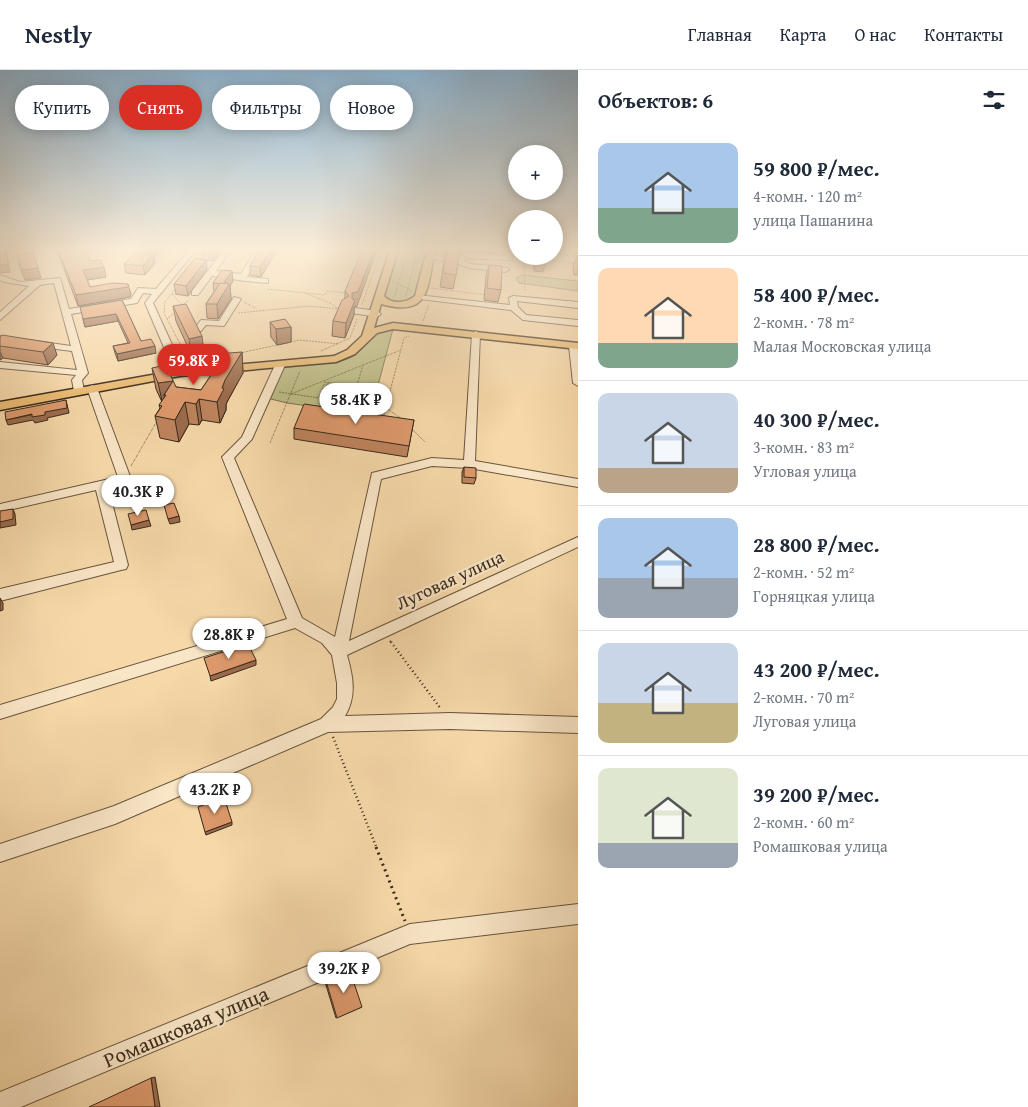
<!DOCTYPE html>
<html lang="ru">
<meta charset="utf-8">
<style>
body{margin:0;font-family:"Gentium Book Plus",serif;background:#f6f6f7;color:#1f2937;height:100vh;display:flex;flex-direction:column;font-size:19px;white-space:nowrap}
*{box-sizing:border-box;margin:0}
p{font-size:16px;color:#747a83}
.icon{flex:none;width:28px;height:28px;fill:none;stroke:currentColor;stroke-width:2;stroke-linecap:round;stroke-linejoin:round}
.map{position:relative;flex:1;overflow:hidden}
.side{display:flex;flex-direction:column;background:#fff;width:450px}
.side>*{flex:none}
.banner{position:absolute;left:15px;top:15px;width:475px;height:45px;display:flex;gap:10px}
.tools{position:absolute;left:508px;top:75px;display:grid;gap:10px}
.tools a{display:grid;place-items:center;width:55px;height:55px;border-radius:50%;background:#fff;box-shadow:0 2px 12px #0003;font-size:25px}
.price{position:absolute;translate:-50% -42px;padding:0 11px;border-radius:18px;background:#fff;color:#222;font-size:16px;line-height:32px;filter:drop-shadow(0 1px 2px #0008)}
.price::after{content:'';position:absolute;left:50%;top:30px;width:15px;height:11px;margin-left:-8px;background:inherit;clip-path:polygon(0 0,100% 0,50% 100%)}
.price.on{background:#d93025;color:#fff}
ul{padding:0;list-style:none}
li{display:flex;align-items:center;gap:15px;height:125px;padding:0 20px}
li+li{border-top:1px solid #e0e1e3}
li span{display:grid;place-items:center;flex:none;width:140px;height:100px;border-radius:10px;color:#555}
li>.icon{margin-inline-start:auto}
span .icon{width:60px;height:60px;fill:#fffc;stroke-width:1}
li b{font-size:21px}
h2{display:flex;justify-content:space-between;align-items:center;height:60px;padding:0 20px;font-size:21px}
.pill{padding:0 18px;border-radius:22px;background:#fff;box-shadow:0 2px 12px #0003;font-size:18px;line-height:45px}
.pill.on{background:#d93025;color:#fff}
header{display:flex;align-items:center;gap:30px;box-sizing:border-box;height:70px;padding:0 25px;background:#fff;border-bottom:1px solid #e0e1e3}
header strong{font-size:24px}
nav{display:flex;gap:28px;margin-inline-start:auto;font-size:18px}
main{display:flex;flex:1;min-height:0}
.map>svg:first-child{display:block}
</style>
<header>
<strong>Nestly</strong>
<nav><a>Главная</a><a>Карта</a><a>О нас</a><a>Контакты</a></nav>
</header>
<main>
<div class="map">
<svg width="578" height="1037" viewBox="0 0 578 1037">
<rect width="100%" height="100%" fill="#f6d8a9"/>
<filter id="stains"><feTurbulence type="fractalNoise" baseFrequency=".004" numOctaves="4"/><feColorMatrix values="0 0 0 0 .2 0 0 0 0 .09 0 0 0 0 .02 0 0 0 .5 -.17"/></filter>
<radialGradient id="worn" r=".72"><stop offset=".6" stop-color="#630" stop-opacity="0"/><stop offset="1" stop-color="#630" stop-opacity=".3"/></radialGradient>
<!-- green -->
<g fill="#bdbe87" stroke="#7a7450" fill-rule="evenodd">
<polygon points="398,180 428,180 416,229 407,233 385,230 383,228"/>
<polygon points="522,205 578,211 578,221 519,213 516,208"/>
<path d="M393 259 373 334 359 343 287 333 267 328 281 297C302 293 339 297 355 285 369 275 373 259 393 259ZM327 314 354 318 350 331 322 327Z"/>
</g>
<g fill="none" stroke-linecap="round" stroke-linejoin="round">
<!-- minor casing -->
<g stroke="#68553e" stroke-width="2">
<g id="minor">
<polygon points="189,180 196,180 153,233 185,303 183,305 177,305 175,303 145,233 152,224 143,223 137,233 71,244 88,303 82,310 84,321 83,323 79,324 74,321 72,310 76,305 0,298 0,292 77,300 72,281 0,272 0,266 71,276 54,213 40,215 0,250 0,242 29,216 4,212 0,210 0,205 20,212 60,208 69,239 131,229 138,218 156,219"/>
<polygon points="224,180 231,180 216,201 241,204 256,180 263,180 247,207 268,209 268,213 245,211 212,206 198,225 192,225 192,221"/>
<polygon points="507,180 515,180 512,190 465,188 463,190 471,194 508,198 509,200 505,202 469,198 456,193 426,187 430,185 456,188 463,184 506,186"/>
<polygon points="571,180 578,180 578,183 571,182"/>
<polygon points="417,225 510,235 509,228 513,226 578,232 578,238 517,231 518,237 526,245 578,250 578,256 523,250 511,240 420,229 416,227"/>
<polygon points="234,227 241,229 224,256 206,255 201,261 195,261 194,259 201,250 219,251"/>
<polygon points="355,238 377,241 381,244 377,247 352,243 352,239"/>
<path d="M476 261 480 264 475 391 578 409V417L469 398 432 396 381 409 349 571 578 467V477L347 585C353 606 357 626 345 646L450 643 578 647V663L450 659 328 662 115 754 0 792V774L114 736 321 649 333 637 337 629V613L332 585 322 573 295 558 0 649V635L287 549 222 387 242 367 275 295 280 292 285 295 252 369 234 388 302 548 335 567 372 403 432 388 464 390 472 264Z"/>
<polygon points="574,273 578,275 578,316 573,313 569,276"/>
<polygon points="92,315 97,318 131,409 129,412 108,417 128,495 126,499 121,500 0,531 0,519 114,492 96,420 0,442 0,434 118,407 87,318"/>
<polygon points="578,834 578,854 410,874 21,1037 0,1037 0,1022 410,854"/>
</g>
</g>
<!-- major casing -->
<g stroke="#38291a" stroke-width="3">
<path id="major" d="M390 180H398L384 226C391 235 407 233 415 226L427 180H435C427 217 431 248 381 234L374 258 393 253 578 273V279L393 259 377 263 355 284 336 292 180 306 0 340V332L180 300 334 286 347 280 362 266Z"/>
</g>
<!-- path-far3 -->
<g stroke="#38291a" stroke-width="1" stroke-dasharray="0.5 1" stroke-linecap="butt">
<polyline points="355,180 360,185"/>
<polyline points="554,184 569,185"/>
<polyline points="230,190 236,198"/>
<polyline points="546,190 578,194"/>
<polyline points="392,211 412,221"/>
<polyline points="176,218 165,232 164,243 190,293"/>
<polyline points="431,218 486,225"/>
<polyline points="267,219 325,225 327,221 345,223"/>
<polyline points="525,221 524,188 536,189"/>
<polyline points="172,224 189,226"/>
<polyline points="172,224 182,235"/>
<polyline points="395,226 408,180"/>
<polyline points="406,226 418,180"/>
<polyline points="244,232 257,239"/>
<polyline points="362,235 381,180"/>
<polyline points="182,236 190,229"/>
<polyline points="238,243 310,236 338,239 332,234 305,223"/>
<polyline points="167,249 175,242"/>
<polyline points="423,251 429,234"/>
<polyline points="321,281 350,268 357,249"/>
<polyline points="240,283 300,270 339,274"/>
<polyline points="191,293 213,289"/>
<polyline points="279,322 386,338 402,349"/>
<polyline points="291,324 363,295"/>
<polyline points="319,327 325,312 390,321"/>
<polyline points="349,342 363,295 401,280"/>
<polyline points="383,348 404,268 409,266"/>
<polyline points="411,358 425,372"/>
<polyline points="270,373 300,301"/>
<polyline points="131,396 157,351"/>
</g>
<!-- path-far2 -->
<polyline stroke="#38291a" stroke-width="2" stroke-dasharray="1 2.5" stroke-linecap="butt" points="390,571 392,573"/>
<!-- path-far1 -->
<g stroke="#38291a" stroke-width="2.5" stroke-dasharray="1 3" stroke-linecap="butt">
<polyline points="391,572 441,639"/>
<polyline points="333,667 377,779"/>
</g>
<!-- path -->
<polyline stroke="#38291a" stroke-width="3" stroke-dasharray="2 4" stroke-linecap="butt" points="376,777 405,851"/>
<!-- minor -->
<use href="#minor" fill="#f9e6c7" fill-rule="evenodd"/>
<!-- major -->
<use href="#major" fill="#ebbc74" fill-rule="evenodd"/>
</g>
<!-- wall -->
<g fill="#be845d" stroke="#38291a">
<polygon points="58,180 90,191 106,207 87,210 90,217 131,224 130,227 78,236 60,188"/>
<polygon points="138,180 160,180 154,187 155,193 145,205 126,203 124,194"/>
<polygon points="202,180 222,180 213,191 206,190 207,199 188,226 176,224 174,214 203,189"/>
<polygon points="277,180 261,207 250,205 250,196"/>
<polygon points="446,180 504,180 503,184 460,181 456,205 453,219 440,217"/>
<polygon points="535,186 546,186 546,192 543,202 534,201 534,192"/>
<polygon points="577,186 578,186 578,205 574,205 573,196"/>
<polygon points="489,195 501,220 498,232 484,230 486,206"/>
<polygon points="233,211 230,216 231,229 218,249 207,248 206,234 214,222 213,213"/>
<polygon points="345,221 357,236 354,237 354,245 345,268 332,266 333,251 345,228"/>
<polygon points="122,230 141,271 156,283 118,291 115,283 113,276 128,273 118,251 85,257 83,249"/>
<polygon points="173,236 204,282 191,284 176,251"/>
<polygon points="270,252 291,257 291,272 277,275 271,267"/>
<polygon points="0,267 57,285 48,295 3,288 0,290"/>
<polygon points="242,282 243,303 227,332 226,335 226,340 220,353 202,350 199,355 189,354 179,372 160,368 155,346 160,338 159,335 162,332 156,319 152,298 176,317 201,320 211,305 210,293"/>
<polygon points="414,350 407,387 294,369 294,358"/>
<polygon points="464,397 476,408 474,414 462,413 462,402"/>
<polygon points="326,911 362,937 336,948 325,912"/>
</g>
<!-- shaded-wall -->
<g fill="#9b6b4c" stroke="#38291a">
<polygon points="5,180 6,180 7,184 10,202 0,203 0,195"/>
<polygon points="151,180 160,180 154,187 155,193 145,205 143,196 147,184"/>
<polygon points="213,180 222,180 213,191 212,181"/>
<polygon points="271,180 277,180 261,207 260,197"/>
<polygon points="374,180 377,180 357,236 354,237 354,245 345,268 346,253 352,223"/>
<polygon points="206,190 207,199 188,226 186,216"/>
<polygon points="104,197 106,207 86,210 83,200"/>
<polygon points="38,198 41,208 25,210 21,200"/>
<polygon points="232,201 233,211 230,216 231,229 218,249 217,234 223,214"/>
<polygon points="128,214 131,224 130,227 78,236 76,225"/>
<polygon points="116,244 118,251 85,257 83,249"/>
<polygon points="291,257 291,272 277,275 276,259"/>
<polygon points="202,266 204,282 191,284 189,269"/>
<polygon points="53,273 57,285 48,295 43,282"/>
<polygon points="155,276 156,283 118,291 117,284"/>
<polygon points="0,282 3,288 0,290"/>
<polygon points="242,282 243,303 227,332 226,335 226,340 220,353 217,332 225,310"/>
<polygon points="173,311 164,325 166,334 163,335 158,313"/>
<polygon points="199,329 202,350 199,355 196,334"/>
<polygon points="66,330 69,343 47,348 48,350 35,353 33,350 8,355 6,350 45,342"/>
<polygon points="185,332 189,354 179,372 175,350"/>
<polygon points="13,439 15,444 16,455 0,458 0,452"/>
<polygon points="179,446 180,452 170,454 168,449"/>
<polygon points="149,450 151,456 132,460 131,455"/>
<polygon points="0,528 3,533 3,540 0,541"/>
<polygon points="256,590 256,595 211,611 210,606"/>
<polygon points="232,752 232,755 206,765 205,762"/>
<polygon points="155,1007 160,1037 155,1037 151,1008"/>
</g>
<!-- building -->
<g fill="#dd996c" stroke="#38291a">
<polygon points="0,180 5,180 8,194 0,195"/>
<polygon points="58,180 85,180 90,191 100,190 104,197 83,200 90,217 112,213 128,214 128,217 76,225"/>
<polygon points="138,180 151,180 147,184 154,184 143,196 124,194"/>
<polygon points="259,180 271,180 260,197 250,196"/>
<polygon points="362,180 374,180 358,222 352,223 352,229 355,230 346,253 333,251 342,230 349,226 345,221"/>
<polygon points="447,180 460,181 456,205 443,203"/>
<polygon points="33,183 38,198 21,200 17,185"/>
<polygon points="537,186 546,186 546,192 537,191"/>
<polygon points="195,188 206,190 186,216 174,214"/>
<polygon points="489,195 502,196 501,220 487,218"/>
<polygon points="222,200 232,201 223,214 213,213"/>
<polygon points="220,213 229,214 217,234 206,234"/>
<polygon points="122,230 141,271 151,269 155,276 117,284 113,276 130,273 116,244 83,249 80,237"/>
<polygon points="186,234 202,266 189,269 173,236"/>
<polygon points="285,249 291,257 276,259 270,252"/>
<polygon points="2,265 53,273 43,282 0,276 0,267"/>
<polygon points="242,282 225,310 222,318 224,319 217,332 199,329 196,334 185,332 175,350 155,346 162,336 159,335 166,325 164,325 173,311 158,313 152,298 166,295 176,317 201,320 218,295 210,293 216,284"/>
<polygon points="66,330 67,338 45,342 45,345 32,347 32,344 6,350 5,342"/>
<polygon points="304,334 414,350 409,376 294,358"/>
<polygon points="464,397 476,398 476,408 464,407"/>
<polygon points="174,433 179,446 168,449 164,435"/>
<polygon points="13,439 13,449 0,452 0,441"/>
<polygon points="146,440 149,450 131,455 128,444"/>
<polygon points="248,574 256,590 210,606 204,588"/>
<polygon points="224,727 232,752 205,762 198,737"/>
<polygon points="350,901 362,937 337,948 326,911"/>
<polygon points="151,1008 155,1037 89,1037"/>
</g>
<!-- sky -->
<linearGradient id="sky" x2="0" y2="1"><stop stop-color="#8cb5d4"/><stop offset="0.55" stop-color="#fbedd8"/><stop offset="1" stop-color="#fbedd8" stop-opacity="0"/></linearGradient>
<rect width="578" height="326" fill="url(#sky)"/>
<g text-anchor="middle" stroke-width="4.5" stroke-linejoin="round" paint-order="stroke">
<!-- street labels -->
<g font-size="18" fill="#38291a" stroke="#f9e6c7">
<text transform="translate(450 510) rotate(-25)" y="6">Луговая улица</text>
</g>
<!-- near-street labels -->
<g font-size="21" fill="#38291a" stroke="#f9e6c7">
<text transform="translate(186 957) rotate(-23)" y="7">Ромашковая улица</text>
</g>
</g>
<rect width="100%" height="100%" filter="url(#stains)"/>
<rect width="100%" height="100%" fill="url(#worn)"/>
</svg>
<div class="tools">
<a>+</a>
<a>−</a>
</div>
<b class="price on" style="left:194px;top:316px">59.8K ₽</b>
<b class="price" style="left:356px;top:355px">58.4K ₽</b>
<b class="price" style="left:138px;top:447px">40.3K ₽</b>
<b class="price" style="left:229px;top:590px">28.8K ₽</b>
<b class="price" style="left:215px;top:745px">43.2K ₽</b>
<b class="price" style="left:344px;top:924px">39.2K ₽</b>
<div class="banner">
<a class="pill">Купить</a>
<a class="pill on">Снять</a>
<a class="pill">Фильтры</a>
<a class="pill">Новое</a>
</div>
</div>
<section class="side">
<h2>Объектов: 6<svg class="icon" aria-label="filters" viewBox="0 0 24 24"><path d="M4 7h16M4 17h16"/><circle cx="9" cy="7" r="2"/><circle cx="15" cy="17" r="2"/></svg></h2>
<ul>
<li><span style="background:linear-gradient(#a9c7e8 65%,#7fa58c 0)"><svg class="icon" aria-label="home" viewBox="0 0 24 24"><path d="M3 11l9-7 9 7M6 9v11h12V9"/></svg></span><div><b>59 800 ₽/мес.</b><p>4-комн. · 120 m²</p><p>улица Пашанина</p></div></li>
<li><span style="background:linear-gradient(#ffd9b3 75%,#7fa58c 0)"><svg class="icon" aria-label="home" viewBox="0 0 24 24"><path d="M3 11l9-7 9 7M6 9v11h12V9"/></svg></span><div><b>58 400 ₽/мес.</b><p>2-комн. · 78 m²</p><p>Малая Московская улица</p></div></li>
<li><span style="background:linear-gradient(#c9d6e8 75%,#b9a48a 0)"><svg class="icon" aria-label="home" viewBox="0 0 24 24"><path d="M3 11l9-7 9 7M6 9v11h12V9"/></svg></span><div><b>40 300 ₽/мес.</b><p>3-комн. · 83 m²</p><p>Угловая улица</p></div></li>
<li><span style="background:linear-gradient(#a9c7e8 60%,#9aa5b1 0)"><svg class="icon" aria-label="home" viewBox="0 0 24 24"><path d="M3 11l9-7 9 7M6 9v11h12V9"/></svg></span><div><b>28 800 ₽/мес.</b><p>2-комн. · 52 m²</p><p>Горняцкая улица</p></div></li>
<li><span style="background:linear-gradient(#c9d6e8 60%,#c2b280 0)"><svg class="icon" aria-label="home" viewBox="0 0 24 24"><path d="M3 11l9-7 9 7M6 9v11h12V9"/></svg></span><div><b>43 200 ₽/мес.</b><p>2-комн. · 70 m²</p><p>Луговая улица</p></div></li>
<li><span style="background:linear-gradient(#dfe7d0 75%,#9aa5b1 0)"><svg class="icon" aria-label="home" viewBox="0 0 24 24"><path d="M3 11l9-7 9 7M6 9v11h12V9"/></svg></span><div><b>39 200 ₽/мес.</b><p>2-комн. · 60 m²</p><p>Ромашковая улица</p></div></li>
</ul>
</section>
</main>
